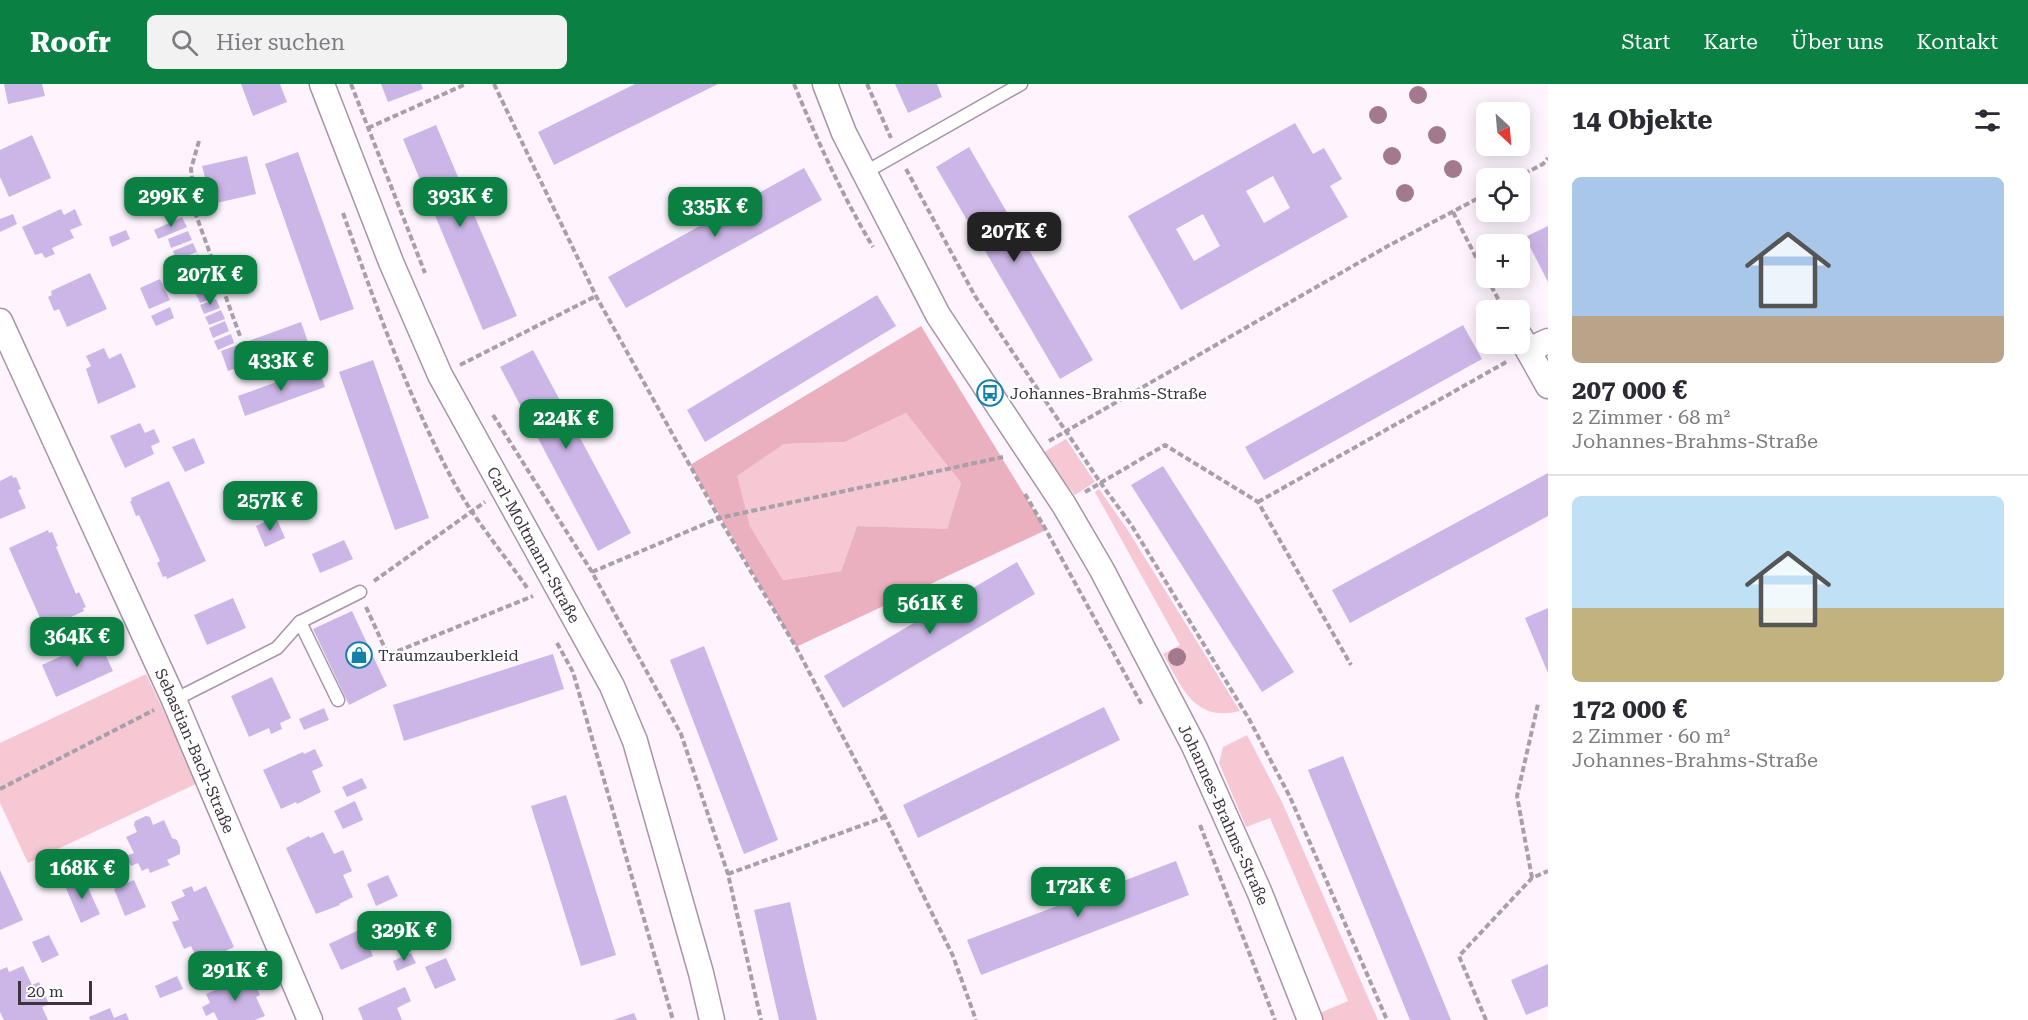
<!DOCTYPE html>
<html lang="de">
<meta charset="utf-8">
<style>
body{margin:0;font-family:"Roboto Serif",serif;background:#f2f2f3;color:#2b2b33;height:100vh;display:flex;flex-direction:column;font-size:22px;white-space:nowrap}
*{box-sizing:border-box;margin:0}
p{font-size:20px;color:#7c7c81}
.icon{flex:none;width:33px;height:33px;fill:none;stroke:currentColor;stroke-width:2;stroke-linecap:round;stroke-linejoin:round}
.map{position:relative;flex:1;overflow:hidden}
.drawer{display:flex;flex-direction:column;background:#fff;width:480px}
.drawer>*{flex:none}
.needle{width:39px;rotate:154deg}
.tools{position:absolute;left:1476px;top:18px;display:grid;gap:12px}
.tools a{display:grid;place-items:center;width:54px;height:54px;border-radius:9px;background:#fff;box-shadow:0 3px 15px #0003;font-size:30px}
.scale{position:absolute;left:18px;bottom:15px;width:74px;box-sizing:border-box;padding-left:6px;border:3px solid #3c333c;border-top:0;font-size:16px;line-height:21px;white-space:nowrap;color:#3c333c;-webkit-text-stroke:4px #fff;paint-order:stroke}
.price{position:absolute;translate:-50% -51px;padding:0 14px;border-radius:12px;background:#0b8043;color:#fff;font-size:20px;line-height:39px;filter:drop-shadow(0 2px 3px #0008)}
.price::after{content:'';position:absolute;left:50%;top:36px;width:18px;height:14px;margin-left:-9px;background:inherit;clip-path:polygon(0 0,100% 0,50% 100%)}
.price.selected{background:#222;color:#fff}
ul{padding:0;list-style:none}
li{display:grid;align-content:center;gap:12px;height:318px;padding:0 24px}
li+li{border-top:2px solid #e1e1e2}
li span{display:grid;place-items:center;height:186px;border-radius:9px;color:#555}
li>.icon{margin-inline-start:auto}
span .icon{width:108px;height:108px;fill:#fffc;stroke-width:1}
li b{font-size:26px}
h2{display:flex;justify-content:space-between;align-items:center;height:72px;padding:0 24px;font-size:26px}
header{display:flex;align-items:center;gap:36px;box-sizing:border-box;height:84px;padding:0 30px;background:#0b8043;color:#fff}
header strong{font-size:28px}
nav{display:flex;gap:33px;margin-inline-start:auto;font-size:21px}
.search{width:420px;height:54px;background:#f2f2f3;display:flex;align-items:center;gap:15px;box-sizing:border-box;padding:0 21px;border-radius:9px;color:#7c7c81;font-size:22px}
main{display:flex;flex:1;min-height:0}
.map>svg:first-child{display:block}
</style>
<header>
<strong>Roofr</strong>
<div class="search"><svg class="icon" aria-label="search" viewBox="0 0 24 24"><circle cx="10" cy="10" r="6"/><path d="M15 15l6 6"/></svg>Hier suchen</div>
<nav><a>Start</a><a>Karte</a><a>Über uns</a><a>Kontakt</a></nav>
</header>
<main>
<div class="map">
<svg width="1548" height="936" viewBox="0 0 1548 936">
<rect width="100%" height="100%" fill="#fdf4fe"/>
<!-- green -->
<g fill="#f5c8d3">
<polygon points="906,329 961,399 947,446 857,442 841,487 783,496 750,442 736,392 784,360 845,358"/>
<polygon points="1066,355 1095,398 1075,411 1041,370"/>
<path d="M1099 405 1127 445 1240 627C1194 639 1182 603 1163 570L1180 561 1095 408Z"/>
<polygon points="146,590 198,699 28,779 0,719 0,659"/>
<polygon points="1247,651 1282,718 1378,936 1323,936 1320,929 1348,917 1270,734 1246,743 1219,679 1223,663"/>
</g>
<!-- forest -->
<path fill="#ebb0bf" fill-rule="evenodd" d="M921 242 1046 446 796 563 690 381ZM906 329 961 399 947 445 857 442 841 487 783 496 750 442 737 392 784 360 845 358Z"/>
<!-- building -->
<g fill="#ccb6e7" fill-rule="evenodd">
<polygon points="4,0 42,0 45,12 8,20"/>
<polygon points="241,0 280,0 287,18 253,32"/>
<polygon points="381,0 421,0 423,5 388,18"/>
<polygon points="635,0 718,0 554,81 538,48"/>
<polygon points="895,0 937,0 942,13 908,29"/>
<path d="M1295 39 1313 70 1324 64 1342 95 1330 102 1348 133 1181 226 1128 132ZM1273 92 1290 124 1264 139 1246 107ZM1203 130 1220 162 1194 177 1176 145Z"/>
<polygon points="436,41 517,232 483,246 403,55"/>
<polygon points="32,51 51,94 9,113 0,93 0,66"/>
<polygon points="969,63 1093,276 1060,295 936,83"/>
<polygon points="298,68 354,225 320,237 265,80"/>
<polygon points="247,72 256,110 212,120 202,82"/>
<polygon points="804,84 822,116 626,224 608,193"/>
<polygon points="61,125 64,131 75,125 82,141 70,146 74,154 52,164 55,170 45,174 42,169 35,171 22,143"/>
<polygon points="13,130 17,140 0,148 0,135"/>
<polygon points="182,133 187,143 158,155 154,146"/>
<polygon points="1548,142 1548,198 1525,153"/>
<polygon points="126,146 130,155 112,163 109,153"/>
<polygon points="188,147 192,156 171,164 168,155"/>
<polygon points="193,159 197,168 176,176 173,167"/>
<polygon points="198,170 201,179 186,186 182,177"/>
<polygon points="202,181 206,190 191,197 187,188"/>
<polygon points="90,189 107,225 67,243 59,225 54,227 48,213 52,211 51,207"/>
<polygon points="207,192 211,201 195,208 191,199"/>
<polygon points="160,195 170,216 149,225 140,204"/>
<polygon points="211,203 215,213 200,219 196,210"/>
<polygon points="877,211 896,242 705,358 687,326"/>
<polygon points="216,215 220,224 204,230 200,221"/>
<polygon points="170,223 174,234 156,242 151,232"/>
<polygon points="221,226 225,235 209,241 205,233"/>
<polygon points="225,237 229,247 213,254 209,244"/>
<polygon points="301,238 308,258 228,287 221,267"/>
<polygon points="1463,241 1482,275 1264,396 1245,363"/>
<polygon points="231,250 234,259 218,266 214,257"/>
<polygon points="104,264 109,275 121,269 136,303 98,320 86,285 91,282 86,272"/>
<polygon points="533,266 631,449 598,467 500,283"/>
<polygon points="373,276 429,434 395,446 339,288"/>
<polygon points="318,283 325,303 245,332 238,312"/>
<polygon points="140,339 145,349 154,345 160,358 151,362 154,370 125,384 110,352"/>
<polygon points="194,354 205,379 185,388 172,363"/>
<polygon points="1163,382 1294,588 1262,608 1131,401"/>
<polygon points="1548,389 1548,432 1350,539 1332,506"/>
<polygon points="12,391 13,394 16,393 21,405 18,406 26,424 0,435 0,397"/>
<polygon points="169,397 206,477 167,495 166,492 163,493 157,479 160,477 139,431 136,432 130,417 132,417 131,414"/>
<polygon points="276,433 285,454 265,463 256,442"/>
<polygon points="48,446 49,449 52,448 58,462 56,463 76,510 79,508 86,523 83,524 84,527 45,545 9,464"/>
<polygon points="344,456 353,475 320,489 312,470"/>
<polygon points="1017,478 1035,510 843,624 824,592"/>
<polygon points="233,514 246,544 207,561 194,531"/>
<polygon points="1548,524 1548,589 1525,534"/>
<polygon points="352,527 387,602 349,621 313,545"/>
<polygon points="98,555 113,587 56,613 42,581"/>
<polygon points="704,562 778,756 744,770 670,576"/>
<polygon points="553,570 564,605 404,657 393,621"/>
<polygon points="272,593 291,634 280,639 282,645 271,650 269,644 249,653 231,612"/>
<polygon points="1104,623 1120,656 918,754 903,721"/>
<polygon points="324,624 329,636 304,646 299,635"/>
<polygon points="315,665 323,682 312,687 321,708 297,720 296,718 281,725 263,686 303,668 304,670"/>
<polygon points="1343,672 1379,761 1451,936 1410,936 1308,686"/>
<polygon points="362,694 367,704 347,713 342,703"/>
<polygon points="566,711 616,871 581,882 531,722"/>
<polygon points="355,717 363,736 343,745 334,727"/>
<polygon points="146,732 150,733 153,741 164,736 172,754 177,756 180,763 180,770 167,776 170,781 150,789 148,784 142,787 138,779 131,782 126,772 134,769 126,753 137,748 134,741 135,737"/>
<polygon points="323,748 334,770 343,766 352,787 343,791 353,813 339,820 340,821 316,830 286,764 309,752 310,754"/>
<polygon points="1176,777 1189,811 981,891 967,856"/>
<polygon points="0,786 23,836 0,846"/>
<polygon points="388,791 398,812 376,822 367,800"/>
<polygon points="83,793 100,830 81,839 65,802"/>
<polygon points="134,796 146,823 125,832 114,805"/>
<polygon points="192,802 194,808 206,802 234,863 221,869 224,874 214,879 213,873 199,879 191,862 184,865 172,838 179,836 171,818 185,812 182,806"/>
<polygon points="790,818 805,886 817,936 779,936 754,826"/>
<polygon points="361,845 373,872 341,886 329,860"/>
<polygon points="49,851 59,871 42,879 32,858"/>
<polygon points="411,869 416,879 397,887 393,877"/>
<polygon points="446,874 456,896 435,905 425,883"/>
<polygon points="1548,880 1548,922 1526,931 1511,896"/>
<polygon points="23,882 32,901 39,898 49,920 42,923 48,936 4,936 0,928 0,886 7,883 9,888"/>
<polygon points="177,892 183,905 160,914 155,902"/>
<polygon points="247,892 248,896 252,894 260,911 256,913 265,932 255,936 218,936 214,928 206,932 202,923 210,919 206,910"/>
<polygon points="405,903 411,917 397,924 402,936 363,936 358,924"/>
<polygon points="110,924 114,934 126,929 129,936 90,936 89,933"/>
<polygon points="634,929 637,936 613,936"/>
</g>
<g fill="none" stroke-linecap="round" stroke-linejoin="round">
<!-- service casing -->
<g stroke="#a893a9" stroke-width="15">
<g id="service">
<polyline points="864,89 1021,0"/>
<polyline points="300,538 338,616"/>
<polyline points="174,616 277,564 300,538 360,508"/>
</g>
</g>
<!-- minor casing -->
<g stroke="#a893a9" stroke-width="27">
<g id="minor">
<path id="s1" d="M322 0 391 178 440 291 612 602 635 657 701 889 712 936"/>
<path id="s2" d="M825 0 844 49 938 231 1064 421 1102 486 1194 662 1259 807 1310 936"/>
<path id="s3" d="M0 237 174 616 310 936"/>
<polyline points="1520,252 1548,302"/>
<polyline points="1528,266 1548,257"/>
</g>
</g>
<!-- path -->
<g stroke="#a89fa9" stroke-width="4" stroke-dasharray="6 3" stroke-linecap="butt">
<polyline points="351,0 425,189"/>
<polyline points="494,0 596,212 719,434 796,563 885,733 953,872 976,936"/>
<path d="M794 0C817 56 842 111 873 163"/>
<polyline points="867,0 891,54"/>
<polyline points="368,44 466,0"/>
<polyline points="199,57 191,85 196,131 240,252"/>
<polyline points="906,85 975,212 1100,398 1132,442 1249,635 1290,713 1387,936"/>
<polyline points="1516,94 1543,80 1548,74"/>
<polyline points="1453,128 1486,193"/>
<path d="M343 129C375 219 407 310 452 395 473 434 503 469 528 505"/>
<polyline points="1487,194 1504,226"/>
<polyline points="460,281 596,212"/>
<polyline points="493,331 592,488 681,650 728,790 761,936"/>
<polyline points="1049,357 1386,163 1486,110"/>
<polyline points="1085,408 1165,361 1258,418 1351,581"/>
<polyline points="1025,410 1046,446 1142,621"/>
<polyline points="1258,418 1508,277"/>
<polyline points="592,488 719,434 1003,373"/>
<polyline points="374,497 485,418"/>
<polyline points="366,523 388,571 533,512"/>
<polyline points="557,559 573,588 673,936"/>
<polyline points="0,705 154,626"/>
<polyline points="1200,741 1275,936"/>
<polyline points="728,790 885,733"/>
<polyline points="1532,794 1517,712 1538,620"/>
<polyline points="1486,936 1459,872 1532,794 1548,787"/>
</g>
<!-- service -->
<use href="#service" stroke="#fff" stroke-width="12"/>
<!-- minor -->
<use href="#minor" stroke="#fff" stroke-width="24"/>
</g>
<!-- trees -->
<g fill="#a37a8d">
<circle cx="1418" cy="11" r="9"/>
<circle cx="1378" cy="31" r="9"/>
<circle cx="1437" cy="51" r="9"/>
<circle cx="1392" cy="72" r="9"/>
<circle cx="1453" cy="85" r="9"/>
<circle cx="1405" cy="109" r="9"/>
<circle cx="1177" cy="573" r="9"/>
</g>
<!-- icons -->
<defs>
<g id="bus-ring" transform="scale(1.35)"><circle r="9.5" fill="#fff" stroke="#1280a8" stroke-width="1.5"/><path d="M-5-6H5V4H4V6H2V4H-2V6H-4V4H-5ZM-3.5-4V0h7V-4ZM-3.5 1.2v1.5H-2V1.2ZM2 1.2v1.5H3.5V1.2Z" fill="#1280a8"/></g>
<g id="shop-ring" transform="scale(1.35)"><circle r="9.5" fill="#fff" stroke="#1280a8" stroke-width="1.5"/><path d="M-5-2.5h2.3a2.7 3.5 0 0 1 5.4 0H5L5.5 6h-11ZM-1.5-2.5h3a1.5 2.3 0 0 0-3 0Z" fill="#1280a8"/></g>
</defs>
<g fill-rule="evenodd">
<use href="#bus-ring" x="990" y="309"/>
<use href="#shop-ring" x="359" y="571"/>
</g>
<g text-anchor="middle" stroke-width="4.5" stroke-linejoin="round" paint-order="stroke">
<!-- poi labels -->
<g font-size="16" fill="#3c333c" stroke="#fff" text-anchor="start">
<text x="1010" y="315">Johannes-Brahms-Straße</text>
<text x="378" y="577">Traumzauberkleid</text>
</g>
<!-- street labels -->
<g font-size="16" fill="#3c333c" stroke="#fff">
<text dy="6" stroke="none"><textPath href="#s1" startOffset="508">Carl-Moltmann-Straße</textPath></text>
<text dy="6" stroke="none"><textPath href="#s3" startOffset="472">Sebastian-Bach-Straße</textPath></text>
<text dy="6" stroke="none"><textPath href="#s2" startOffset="834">Johannes-Brahms-Straße</textPath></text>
</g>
</g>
</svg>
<div class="tools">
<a><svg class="needle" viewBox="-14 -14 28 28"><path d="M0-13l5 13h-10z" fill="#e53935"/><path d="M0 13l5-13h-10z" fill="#7c7c81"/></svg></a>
<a><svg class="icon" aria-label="locate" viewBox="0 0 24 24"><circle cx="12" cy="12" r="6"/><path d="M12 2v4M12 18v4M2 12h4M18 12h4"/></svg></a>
<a>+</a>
<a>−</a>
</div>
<div class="scale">20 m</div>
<b class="price" style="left:171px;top:144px">299K €</b>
<b class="price" style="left:460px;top:144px">393K €</b>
<b class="price" style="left:715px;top:154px">335K €</b>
<b class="price selected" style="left:1014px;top:179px">207K €</b>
<b class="price" style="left:210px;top:222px">207K €</b>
<b class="price" style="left:281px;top:308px">433K €</b>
<b class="price" style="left:566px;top:366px">224K €</b>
<b class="price" style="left:270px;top:448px">257K €</b>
<b class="price" style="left:930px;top:551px">561K €</b>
<b class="price" style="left:77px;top:584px">364K €</b>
<b class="price" style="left:82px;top:816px">168K €</b>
<b class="price" style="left:1078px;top:834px">172K €</b>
<b class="price" style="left:404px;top:878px">329K €</b>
<b class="price" style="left:235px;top:918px">291K €</b>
</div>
<section class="drawer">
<h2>14 Objekte<svg class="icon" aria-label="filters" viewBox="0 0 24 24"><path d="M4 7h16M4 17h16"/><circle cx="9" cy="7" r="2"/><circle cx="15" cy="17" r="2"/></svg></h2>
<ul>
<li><span style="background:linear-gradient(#a9c7e8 75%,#b9a48a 0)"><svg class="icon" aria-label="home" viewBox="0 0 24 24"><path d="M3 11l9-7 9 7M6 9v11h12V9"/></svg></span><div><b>207 000 €</b><p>2 Zimmer · 68 m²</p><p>Johannes-Brahms-Straße</p></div></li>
<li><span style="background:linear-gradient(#bfe0f5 60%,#c2b280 0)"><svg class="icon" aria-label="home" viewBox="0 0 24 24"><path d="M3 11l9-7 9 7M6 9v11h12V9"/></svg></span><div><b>172 000 €</b><p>2 Zimmer · 60 m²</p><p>Johannes-Brahms-Straße</p></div></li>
</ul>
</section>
</main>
